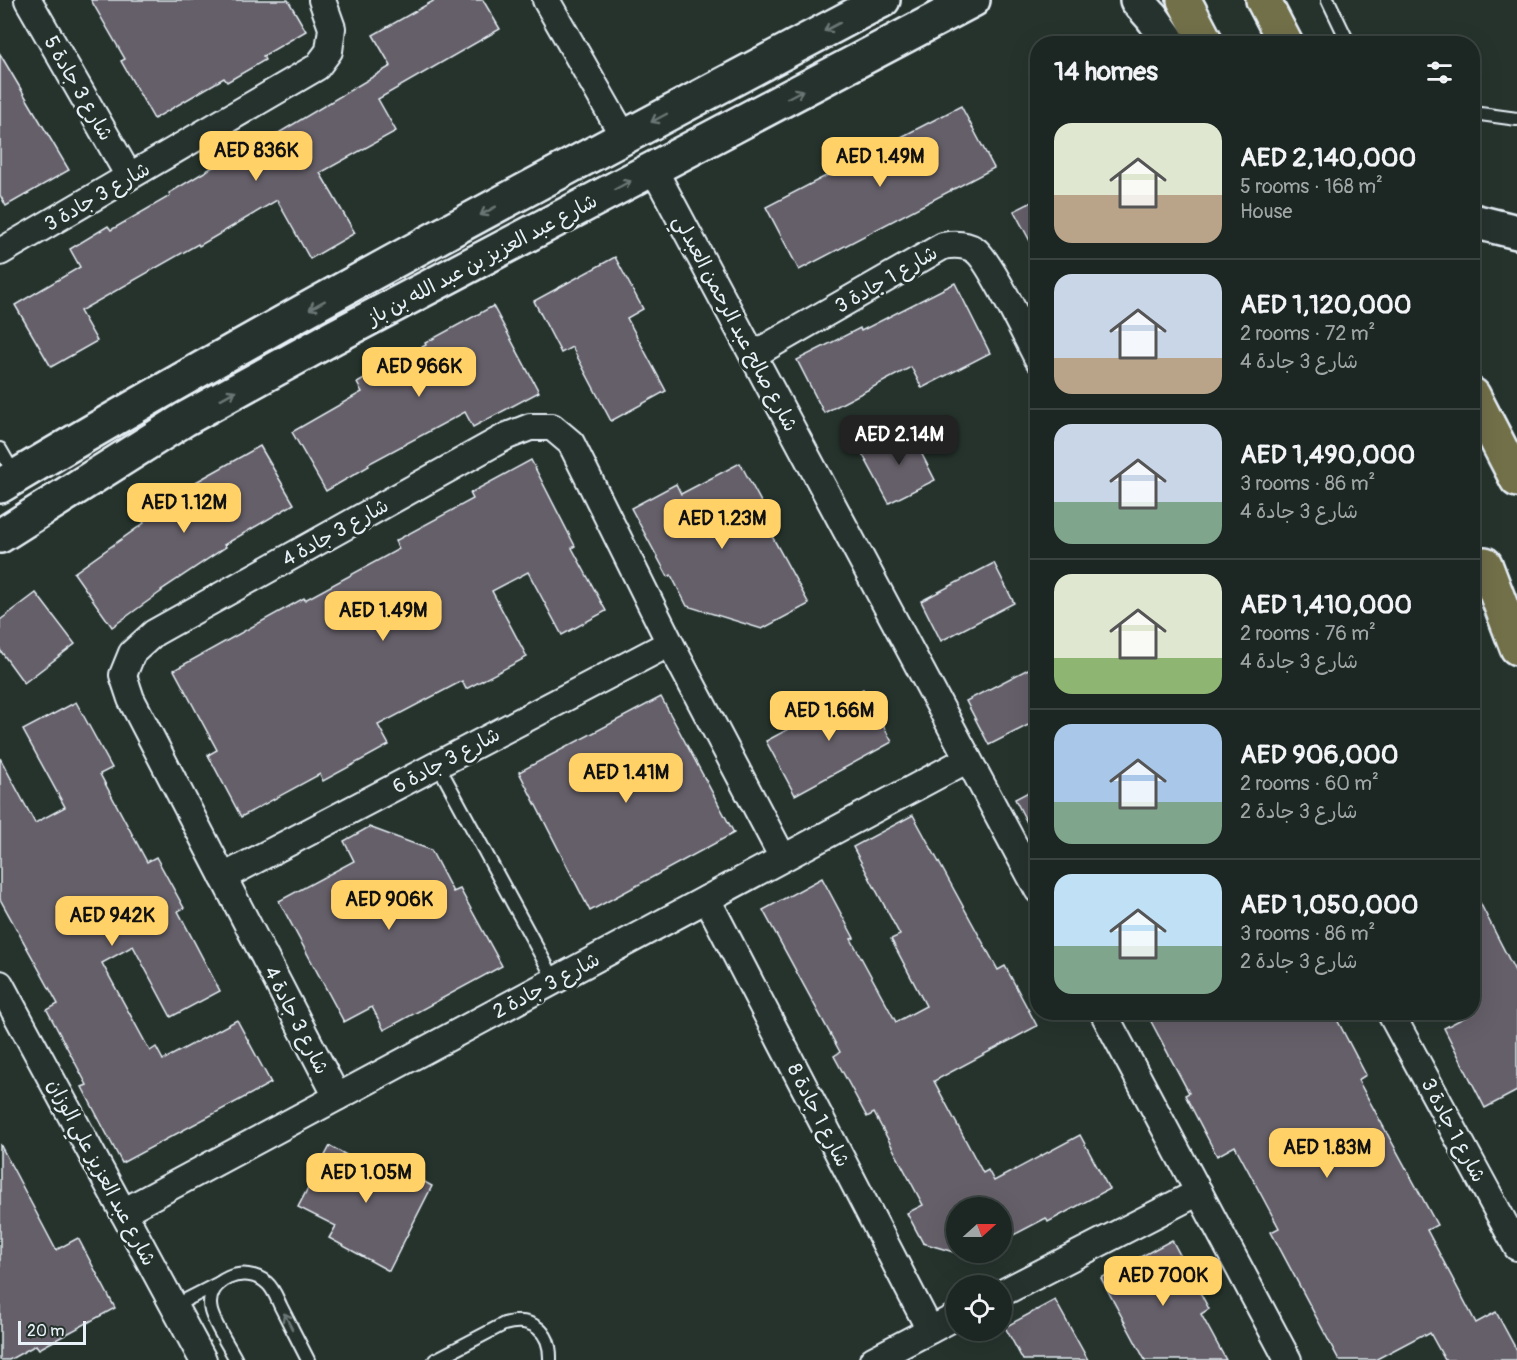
<!DOCTYPE html>
<meta charset="utf-8">
<style>
body{margin:0;font-family:Pangolin,"Playpen Sans Arabic",sans-serif;background:#252e2a;color:#f1f3f6;height:100vh;display:flex;flex-direction:column;font-size:22px;white-space:nowrap}
*{box-sizing:border-box;margin:0}
p{font-size:20px;color:#a0a5a5}
.icon{flex:none;width:33px;height:33px;fill:none;stroke:currentColor;stroke-width:2;stroke-linecap:round;stroke-linejoin:round}
.map{position:relative;flex:1;overflow:hidden}
.side{position:absolute;left:1030px;top:36px;width:450px;height:984px;display:flex;flex-direction:column;background:#1c2622;border-radius:24px;box-shadow:0 6px 24px #0002,0 0 0 2px #3a4340}
.side>*{flex:none}
.needle{width:39px;rotate:69deg}
.controls{position:absolute;left:946px;top:1197px;display:grid;gap:12px}
.controls a{display:grid;place-items:center;width:66px;height:66px;border-radius:50%;background:#1c2622;box-shadow:0 6px 24px #0002,0 0 0 2px #3a4340;font-size:30px}
.scale{position:absolute;left:18px;bottom:15px;width:68px;box-sizing:border-box;padding-left:6px;border:3px solid #e8f1f8;border-top:0;font-size:16px;line-height:21px;white-space:nowrap;color:#e8f1f8;-webkit-text-stroke:4px #26332d;paint-order:stroke}
.price{position:absolute;translate:-50% -51px;padding:0 14px;border-radius:12px;background:#ffd166;color:#111;font-size:20px;line-height:39px;filter:drop-shadow(0 2px 3px #0008)}
.price::after{content:'';position:absolute;left:50%;top:36px;width:18px;height:14px;margin-left:-9px;background:inherit;clip-path:polygon(0 0,100% 0,50% 100%)}
.price.selected{background:#222;color:#fff}
ul{padding:0;list-style:none}
li{display:flex;align-items:center;gap:18px;height:150px;padding:0 24px}
li+li{border-top:2px solid #3a4340}
li span{display:grid;place-items:center;flex:none;width:168px;height:120px;border-radius:18px;color:#555}
li>.icon{margin-inline-start:auto}
span .icon{width:72px;height:72px;fill:#fffc;stroke-width:1}
li b{font-size:26px}
h2{display:flex;justify-content:space-between;align-items:center;height:72px;padding:0 24px;font-size:26px}
.map>svg:first-child{display:block}
</style>
<div class="map">
<svg width="1517" height="1360" viewBox="0 0 1517 1360">
<rect width="100%" height="100%" fill="#26332d"/>
<filter id="ink" filterUnits="userSpaceOnUse"><feTurbulence type="fractalNoise" baseFrequency=".0167" numOctaves="2"/><feDisplacementMap in="SourceGraphic" scale="12" xChannelSelector="R" yChannelSelector="G"/><feConvolveMatrix kernelMatrix="1 2 1 2 8 2 1 2 1" color-interpolation-filters="sRGB"/></filter>
<g filter="url(#ink)">
<!-- building -->
<g fill="#655f69" stroke="#e8f1f8" stroke-width="1.5">
<polygon points="91,0 288,0 306,31 263,56 265,60 227,82 224,78 154,119 121,61 125,59"/>
<polygon points="435,0 483,0 500,29 378,99 396,131 320,173 355,233 310,259 277,200 199,246 198,244 80,311 97,341 51,367 15,305 80,267 70,249 108,226 111,230 170,196 169,193 223,161 265,137 267,140 391,66 373,35"/>
<polygon points="0,54 69,170 6,206 0,195"/>
<polygon points="961,106 994,168 799,270 766,207"/>
<polygon points="1038,199 1038,256 1014,211"/>
<polygon points="615,257 643,309 627,318 666,391 611,421 572,347 561,353 534,301"/>
<polygon points="955,283 990,353 922,388 911,367 824,413 797,360 860,328 861,331"/>
<polygon points="493,306 539,392 473,427 465,412 368,464 369,466 326,491 292,432 362,392 357,383 426,345 425,343"/>
<polygon points="909,429 935,480 889,503 862,453"/>
<polygon points="260,446 294,504 224,545 226,547 161,590 162,591 112,627 74,573 144,523 140,517 187,487"/>
<polygon points="531,460 575,546 572,548 606,611 562,635 528,572 492,591 527,657 466,689 462,681 378,725 389,745 323,781 320,774 241,817 208,755 217,750 174,670 304,598 305,600 399,549 395,541 473,499 470,493"/>
<polygon points="740,463 773,524 767,527 809,604 762,629 687,606 671,575 668,577 631,508 676,484 681,494"/>
<polygon points="994,563 1014,603 941,641 921,601"/>
<polygon points="36,593 75,644 24,683 0,650 0,620"/>
<polygon points="1038,664 1038,720 989,745 966,701"/>
<polygon points="863,689 892,742 795,795 766,741"/>
<polygon points="661,697 734,833 590,911 519,772"/>
<polygon points="76,702 112,768 100,774 147,862 156,857 184,908 178,911 220,991 171,1017 133,946 102,963 150,1051 156,1047 163,1060 237,1020 271,1083 122,1163 82,1087 87,1085 47,1010 58,1004 0,899 0,758 35,823 65,807 23,730"/>
<polygon points="1038,787 1038,844 1015,799"/>
<polygon points="913,815 998,970 1005,966 1037,1026 934,1081 983,1173 988,1170 994,1181 1080,1135 1109,1189 1048,1222 1046,1218 1002,1241 1002,1208 957,1208 957,1253 923,1243 907,1213 923,1205 874,1113 867,1117 834,1056 840,1052 763,910 822,878 854,938 851,939 896,1022 926,1006 891,939 900,935 853,847"/>
<polygon points="369,827 431,850 453,892 460,889 502,966 384,1030 372,1007 344,1022 279,901 354,861 344,841"/>
<polygon points="1473,889 1517,975 1517,1091 1485,1108 1444,1028 1473,1013"/>
<polygon points="1146,1012 1333,1012 1366,1075 1358,1080 1437,1225 1427,1230 1476,1323 1496,1312 1517,1351 1517,1360 1445,1360 1430,1333 1425,1336 1424,1334 1375,1360 1339,1360 1271,1232 1279,1228 1235,1146 1217,1156 1185,1095 1189,1093"/>
<polygon points="0,1144 56,1250 78,1238 115,1308 39,1349 36,1345 9,1360 0,1360"/>
<polygon points="330,1146 366,1166 373,1153 432,1186 389,1271 329,1238 336,1226 298,1207"/>
<polygon points="1172,1240 1209,1309 1201,1314 1226,1360 1145,1360 1101,1278"/>
<polygon points="1055,1300 1088,1360 1023,1360 1005,1327"/>
</g>
<g fill="none" stroke-linecap="round" stroke-linejoin="round">
<!-- lane casing -->
<g stroke="#e8f1f8" stroke-width="16">
<g id="lane">
<polyline points="1328,0 1349,44"/>
<polyline points="1473,113 1517,119"/>
<polyline points="0,449 15,475"/>
<polyline points="438,765 555,981"/>
<polyline points="174,1306 221,1282"/>
<path d="M236 1360C229 1346 215 1326 211 1311 203 1279 246 1264 267 1283 274 1289 277 1299 281 1307 290 1325 299 1342 308 1360"/>
<path d="M435 1360 504 1324C532 1316 551 1331 550 1360"/>
</g>
</g>
<!-- street casing -->
<g stroke="#e8f1f8" stroke-width="30">
<g id="street">
<polyline points="28,0 129,176"/>
<polyline points="546,0 624,137"/>
<polyline points="653,168 1038,890"/>
<polyline points="0,252 317,67 329,51 332,28 322,0"/>
<path d="M753 355 943 246C954 244 965 244 975 250 990 260 1027 339 1038 359"/>
<polyline points="223,877 670,643"/>
<polyline points="707,899 930,1330"/>
<polyline points="0,984 203,1360"/>
<polyline points="1103,1012 1288,1360"/>
<polyline points="1390,1012 1517,1247"/>
<polyline points="337,1097 131,699 123,675 132,653 154,633 507,436 530,427 552,427 571,443 670,643 783,858"/>
<polyline points="123,1212 968,759"/>
<polyline points="1002,1293 1199,1192"/>
<polyline points="873,1360 957,1316"/>
</g>
</g>
<!-- secondary casing -->
<g stroke="#e8f1f8" stroke-width="38">
<g id="secondary">
<polyline points="1137,0 1152,17 1171,44"/>
<polyline points="1473,221 1517,232"/>
<path d="M0 486C289 313 586 157 883 0"/>
<polyline points="0,536 185,419 332,338 973,0"/>
</g>
</g>
<!-- highway casing -->
<g stroke="#e8f1f8" stroke-width="38">
<g id="highway">
<polyline points="1184,0 1207,44"/>
<polyline points="1263,0 1286,44"/>
<polyline points="1473,395 1517,480"/>
<polyline points="1485,564 1517,648"/>
</g>
</g>
<!-- lane -->
<use href="#lane" stroke="#26332d" stroke-width="12"/>
<!-- street -->
<use href="#street" stroke="#26332d" stroke-width="26"/>
<!-- secondary -->
<use href="#secondary" stroke="#26332d" stroke-width="33"/>
<!-- highway -->
<use href="#highway" stroke="#726f4a" stroke-width="33"/>
</g>
<!-- one-way arrows -->
<defs><path id="oneway-shaft" d="M-6 0H5M1.5-3L5.5 0L1.5 3" fill="none" stroke-width="1.6" stroke-linecap="round" stroke-linejoin="round" transform="scale(1.5)"/></defs>
<g stroke="#6a7674">
<use href="#oneway-shaft" transform="translate(832 27) rotate(152)"/>
<use href="#oneway-shaft" transform="translate(795 94) rotate(-28)"/>
<use href="#oneway-shaft" transform="translate(659 118) rotate(152)"/>
<use href="#oneway-shaft" transform="translate(623 185) rotate(-28)"/>
<use href="#oneway-shaft" transform="translate(488 211) rotate(151)"/>
<use href="#oneway-shaft" transform="translate(317 305) rotate(151)"/>
<use href="#oneway-shaft" transform="translate(228 395) rotate(-29)"/>
<use href="#oneway-shaft" transform="translate(288 1321) rotate(-117)"/>
</g>
</g>
<g text-anchor="middle" stroke-width="6" stroke-linejoin="round" paint-order="stroke">
<!-- street labels -->
<g font-size="20" fill="#e8f1f8" stroke="#26332d">
<text transform="translate(79 88) rotate(60)" y="7">شارع 3 جادة 5</text>
<text transform="translate(97 196) rotate(-30)" y="7">شارع 3 جادة 3</text>
<text transform="translate(482 259) rotate(-28)" y="7">شارع عبد العزيز بن عبد الله بن باز</text>
<text transform="translate(886 279) rotate(-30)" y="7">شارع 1 جادة 3</text>
<text transform="translate(736 323) rotate(62)" y="7">شارع صالح عبد الرحمن العبدلي</text>
<text transform="translate(335 532) rotate(-29)" y="7">شارع 3 جادة 4</text>
<text transform="translate(446 760) rotate(-28)" y="7">شارع 3 جادة 6</text>
<text transform="translate(546 985) rotate(-28)" y="7">شارع 3 جادة 2</text>
<text transform="translate(297 1020) rotate(63)" y="7">شارع 3 جادة 4</text>
<text transform="translate(819 1115) rotate(63)" y="7">شارع 1 جادة 8</text>
<text transform="translate(1454 1130) rotate(62)" y="7">شارع 1 جادة 3</text>
<text transform="translate(102 1172) rotate(62)" y="7">شارع عبد العزيز علي الوزان</text>
</g>
</g>
</svg>
<div class="controls">
<a><svg class="needle" viewBox="-14 -14 28 28"><path d="M0-13l5 13h-10z" fill="#e53935"/><path d="M0 13l5-13h-10z" fill="#a0a5a5"/></svg></a>
<a><svg class="icon" aria-label="locate" viewBox="0 0 24 24"><circle cx="12" cy="12" r="6"/><path d="M12 2v4M12 18v4M2 12h4M18 12h4"/></svg></a>
</div>
<div class="scale">20 m</div>
<b class="price" style="left:256px;top:182px">AED 836K</b>
<b class="price" style="left:880px;top:188px">AED 1.49M</b>
<b class="price" style="left:419px;top:398px">AED 966K</b>
<b class="price selected" style="left:899px;top:466px">AED 2.14M</b>
<b class="price" style="left:184px;top:534px">AED 1.12M</b>
<b class="price" style="left:722px;top:550px">AED 1.23M</b>
<b class="price" style="left:383px;top:642px">AED 1.49M</b>
<b class="price" style="left:829px;top:742px">AED 1.66M</b>
<b class="price" style="left:626px;top:804px">AED 1.41M</b>
<b class="price" style="left:389px;top:931px">AED 906K</b>
<b class="price" style="left:112px;top:947px">AED 942K</b>
<b class="price" style="left:1327px;top:1179px">AED 1.83M</b>
<b class="price" style="left:366px;top:1204px">AED 1.05M</b>
<b class="price" style="left:1163px;top:1307px">AED 700K</b>
<section class="side">
<h2>14 homes<svg class="icon" aria-label="filters" viewBox="0 0 24 24"><path d="M4 7h16M4 17h16"/><circle cx="9" cy="7" r="2"/><circle cx="15" cy="17" r="2"/></svg></h2>
<ul>
<li><span style="background:linear-gradient(#dfe7d0 60%,#b9a48a 0)"><svg class="icon" aria-label="home" viewBox="0 0 24 24"><path d="M3 11l9-7 9 7M6 9v11h12V9"/></svg></span><div><b>AED 2,140,000</b><p>5 rooms · 168 m²</p><p>House</p></div></li>
<li><span style="background:linear-gradient(#c9d6e8 70%,#b9a48a 0)"><svg class="icon" aria-label="home" viewBox="0 0 24 24"><path d="M3 11l9-7 9 7M6 9v11h12V9"/></svg></span><div><b>AED 1,120,000</b><p>2 rooms · 72 m²</p><p>شارع 3 جادة 4</p></div></li>
<li><span style="background:linear-gradient(#c9d6e8 65%,#7fa58c 0)"><svg class="icon" aria-label="home" viewBox="0 0 24 24"><path d="M3 11l9-7 9 7M6 9v11h12V9"/></svg></span><div><b>AED 1,490,000</b><p>3 rooms · 86 m²</p><p>شارع 3 جادة 4</p></div></li>
<li><span style="background:linear-gradient(#dfe7d0 70%,#8fb573 0)"><svg class="icon" aria-label="home" viewBox="0 0 24 24"><path d="M3 11l9-7 9 7M6 9v11h12V9"/></svg></span><div><b>AED 1,410,000</b><p>2 rooms · 76 m²</p><p>شارع 3 جادة 4</p></div></li>
<li><span style="background:linear-gradient(#a9c7e8 65%,#7fa58c 0)"><svg class="icon" aria-label="home" viewBox="0 0 24 24"><path d="M3 11l9-7 9 7M6 9v11h12V9"/></svg></span><div><b>AED 906,000</b><p>2 rooms · 60 m²</p><p>شارع 3 جادة 2</p></div></li>
<li><span style="background:linear-gradient(#bfe0f5 60%,#7fa58c 0)"><svg class="icon" aria-label="home" viewBox="0 0 24 24"><path d="M3 11l9-7 9 7M6 9v11h12V9"/></svg></span><div><b>AED 1,050,000</b><p>3 rooms · 86 m²</p><p>شارع 3 جادة 2</p></div></li>
</ul>
</section>
</div>
